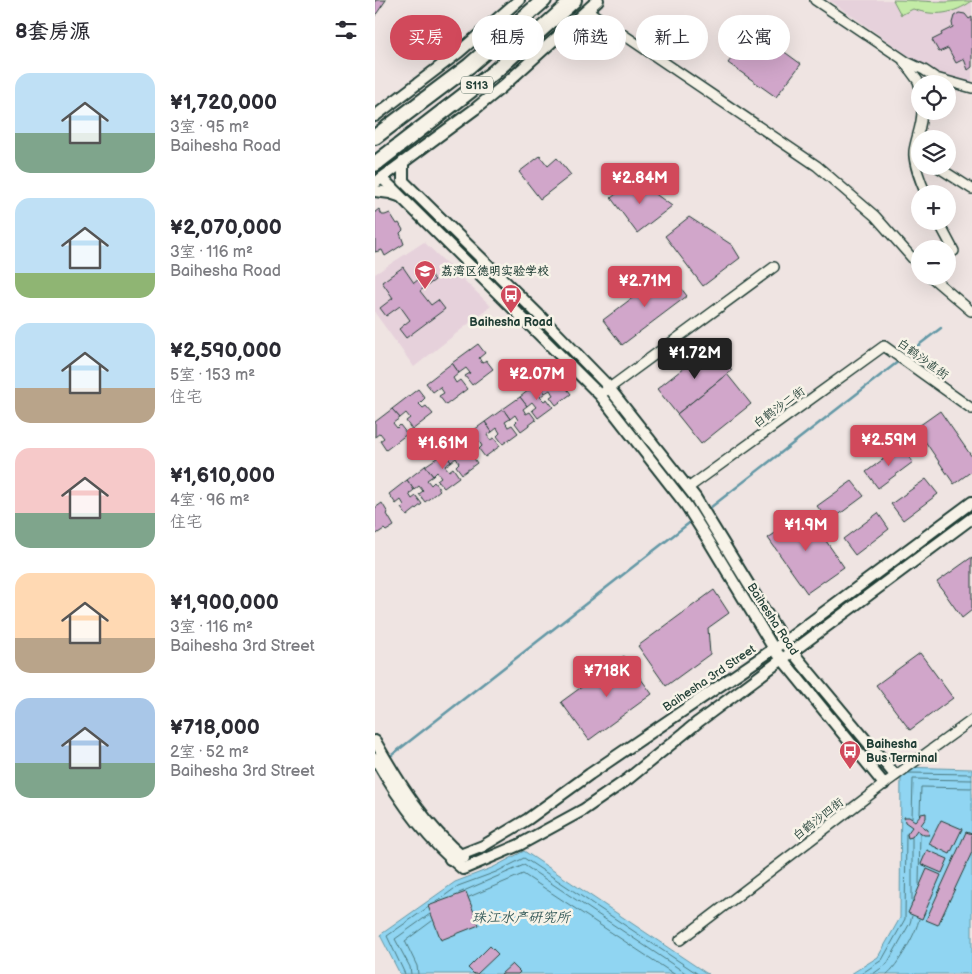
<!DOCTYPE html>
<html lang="zh">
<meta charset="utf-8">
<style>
body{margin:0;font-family:"Balsamiq Sans","LXGW WenKai TC",sans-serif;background:#f7f7f7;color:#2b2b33;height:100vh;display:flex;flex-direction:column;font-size:19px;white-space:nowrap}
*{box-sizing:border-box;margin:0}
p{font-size:16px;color:#7c7c81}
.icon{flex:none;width:28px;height:28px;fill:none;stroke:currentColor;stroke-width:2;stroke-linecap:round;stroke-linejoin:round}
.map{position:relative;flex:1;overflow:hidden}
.drawer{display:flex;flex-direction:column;background:#fff;width:375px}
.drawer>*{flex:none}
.guide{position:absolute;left:15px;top:15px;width:475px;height:45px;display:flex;gap:10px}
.controls{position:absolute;left:536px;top:75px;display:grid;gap:10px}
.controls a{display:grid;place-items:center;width:45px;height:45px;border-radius:50%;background:#fff;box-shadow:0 5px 20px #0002;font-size:25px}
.price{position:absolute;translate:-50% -42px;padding:0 11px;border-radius:5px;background:#d1495b;color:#fff;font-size:16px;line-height:32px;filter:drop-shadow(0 1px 2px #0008)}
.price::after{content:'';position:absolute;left:50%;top:30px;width:15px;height:11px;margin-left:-8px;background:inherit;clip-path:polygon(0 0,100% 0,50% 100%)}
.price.on{background:#222;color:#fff}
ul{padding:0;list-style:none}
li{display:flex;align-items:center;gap:15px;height:125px;padding:0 15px}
li span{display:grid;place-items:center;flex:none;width:140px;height:100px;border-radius:15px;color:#555}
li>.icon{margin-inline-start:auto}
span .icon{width:60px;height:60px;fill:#fffc;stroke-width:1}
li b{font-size:21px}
h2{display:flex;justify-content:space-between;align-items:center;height:60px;padding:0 15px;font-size:21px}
.pill{padding:0 18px;border-radius:22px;background:#fff;box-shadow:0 5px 20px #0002;font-size:18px;line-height:45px}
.pill.on{background:#d1495b;color:#fff}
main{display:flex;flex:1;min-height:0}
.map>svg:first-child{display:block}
</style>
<main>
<section class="drawer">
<h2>8套房源<svg class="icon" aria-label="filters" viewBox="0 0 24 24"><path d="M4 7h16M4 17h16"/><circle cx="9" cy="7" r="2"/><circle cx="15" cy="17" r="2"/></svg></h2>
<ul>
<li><span style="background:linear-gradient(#bfe0f5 60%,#7fa58c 0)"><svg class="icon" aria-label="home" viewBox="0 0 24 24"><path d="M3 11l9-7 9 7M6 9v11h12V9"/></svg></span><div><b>¥1,720,000</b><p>3室 · 95 m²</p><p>Baihesha Road</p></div></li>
<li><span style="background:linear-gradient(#bfe0f5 75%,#8fb573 0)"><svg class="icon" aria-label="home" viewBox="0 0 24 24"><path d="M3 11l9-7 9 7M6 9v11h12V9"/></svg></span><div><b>¥2,070,000</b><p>3室 · 116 m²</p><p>Baihesha Road</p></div></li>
<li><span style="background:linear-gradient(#bfe0f5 65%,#b9a48a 0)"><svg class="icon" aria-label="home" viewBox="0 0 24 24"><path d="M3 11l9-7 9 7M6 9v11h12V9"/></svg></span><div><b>¥2,590,000</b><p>5室 · 153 m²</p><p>住宅</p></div></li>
<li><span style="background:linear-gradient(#f6c9c9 65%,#7fa58c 0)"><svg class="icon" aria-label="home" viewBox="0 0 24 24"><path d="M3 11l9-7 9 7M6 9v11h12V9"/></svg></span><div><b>¥1,610,000</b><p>4室 · 96 m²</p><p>住宅</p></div></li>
<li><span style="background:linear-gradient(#ffd9b3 65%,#b9a48a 0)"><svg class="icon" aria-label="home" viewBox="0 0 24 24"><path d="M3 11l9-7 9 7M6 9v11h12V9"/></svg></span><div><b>¥1,900,000</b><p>3室 · 116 m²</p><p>Baihesha 3rd Street</p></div></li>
<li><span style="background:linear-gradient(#a9c7e8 65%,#7fa58c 0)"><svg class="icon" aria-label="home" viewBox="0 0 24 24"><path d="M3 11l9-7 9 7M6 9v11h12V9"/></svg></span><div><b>¥718,000</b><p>2室 · 52 m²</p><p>Baihesha 3rd Street</p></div></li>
</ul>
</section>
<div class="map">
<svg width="597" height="974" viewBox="0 0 597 974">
<rect width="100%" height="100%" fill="#efe4e2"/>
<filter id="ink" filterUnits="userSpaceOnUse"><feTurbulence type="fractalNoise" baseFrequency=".02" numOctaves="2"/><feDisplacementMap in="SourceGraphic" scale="10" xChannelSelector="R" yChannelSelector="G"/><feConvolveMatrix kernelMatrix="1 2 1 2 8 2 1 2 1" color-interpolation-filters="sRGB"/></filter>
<g filter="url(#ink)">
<!-- built -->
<g fill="#e6d1db">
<polygon points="454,0 597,0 597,87 560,74"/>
<polygon points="49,242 116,306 39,367 0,313 0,274"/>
</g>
<!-- green -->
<path fill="#c3eba6" stroke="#71946d" d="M518 0C533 0 547 1 562 2 573 3 587 0 597 1 579 14 560 17 538 9L526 15Z"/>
<!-- water -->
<g fill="#90d5f2" stroke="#6398a6">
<polygon points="526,767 597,769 597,974 476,974 503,957 525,918"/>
<polygon points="149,851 331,973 334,974 25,974 5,935 80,882 119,867"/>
</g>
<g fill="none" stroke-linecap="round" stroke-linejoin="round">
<!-- shore -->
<g stroke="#4c7a80" stroke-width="1">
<polyline points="534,773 597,774"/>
<polyline points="545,814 546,787 597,788"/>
<polyline points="537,818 538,779 597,780"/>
<polyline points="544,884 545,833"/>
<polyline points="84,893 149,865 312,974"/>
<polyline points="94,897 148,874 299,974"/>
<polyline points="537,901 537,838"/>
<polyline points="61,902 83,886 121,872 149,858 323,974"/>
<polyline points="30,974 12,936 52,908"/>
<polyline points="36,974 35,967 20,939 55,914"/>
<polyline points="43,974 42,966 30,941 57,921"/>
<polyline points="486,974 507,960 530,919 531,834"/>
<polyline points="498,974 512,964 535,923 537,916"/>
<path d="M512 974C522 967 542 932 544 919"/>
</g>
<!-- stream -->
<g stroke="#6398a6" stroke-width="2.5">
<polyline points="528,357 566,328"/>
<polyline points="331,511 524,361"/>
<polyline points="13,758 318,520"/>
</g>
</g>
<!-- building -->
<g fill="#d1a6ca" stroke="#1f3d34">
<polygon points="0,0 11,0 0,16"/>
<polygon points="584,13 590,14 594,19 597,17 597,67 593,70 589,59 581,63 573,48 564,52 557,40 567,35 566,33 578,27 577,23 579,16"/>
<polygon points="378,29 426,64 401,97 353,63"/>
<polygon points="165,156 173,166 182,158 196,175 165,199 144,172"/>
<polygon points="260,179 297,206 262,233 236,198"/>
<polygon points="4,209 7,215 10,215 15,213 22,224 24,223 28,230 25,233 29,244 10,256 7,250 0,252 0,212"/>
<polygon points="314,217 357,245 365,258 328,286 290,236"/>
<polygon points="28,267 39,283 53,272 60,280 45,291 56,305 63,300 70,309 31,338 24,329 35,320 25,306 11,316 5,308 18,298 7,282"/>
<polygon points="293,271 312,296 247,345 228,320"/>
<polygon points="103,344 110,353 104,358 107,363 111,360 118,369 97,385 90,376 95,373 91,368 84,373 77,363"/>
<polygon points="338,345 357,370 302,414 282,389"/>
<polygon points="77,363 84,373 78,378 81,383 85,380 92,389 71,405 64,396 69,393 65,387 58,392 51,383"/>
<polygon points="181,370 188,380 183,384 186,389 190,386 196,394 181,405 175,397 178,395 175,390 170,393 163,383"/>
<polygon points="352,374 376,404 326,444 302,414"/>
<polygon points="163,383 170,393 165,397 169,401 172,399 178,407 163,418 157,410 161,407 157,402 152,406 145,397"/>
<polygon points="43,389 50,398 44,404 48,408 51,406 58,414 37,430 31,421 35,418 31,413 25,418 17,409"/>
<polygon points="145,397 152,406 148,409 151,414 155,412 161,420 146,431 140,423 143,420 140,415 135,419 128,409"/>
<polygon points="17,409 25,418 18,423 22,428 25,425 32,434 11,450 5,441 9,438 5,433 0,437 0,422"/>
<polygon points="128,409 135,419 130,422 133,427 137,425 143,433 128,444 122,436 125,433 122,428 117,432 110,422"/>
<polygon points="565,411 597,457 597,471 579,484 541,428"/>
<polygon points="110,422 117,432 112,435 115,440 119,438 125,446 110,457 104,449 107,446 104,441 99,445 92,435"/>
<polygon points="87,439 94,448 89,452 92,457 96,454 102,463 87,474 81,466 84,463 81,458 76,462 69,453"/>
<polygon points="526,446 538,462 503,488 491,472"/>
<polygon points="69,453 76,462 70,466 74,471 78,468 84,477 69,488 62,480 66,477 62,472 58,476 50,466"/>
<polygon points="50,466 58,476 52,480 56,485 59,482 65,490 50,502 44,494 48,491 44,486 39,490 32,480"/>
<polygon points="551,479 563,494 528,520 516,504"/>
<polygon points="32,480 39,490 34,494 37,499 41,496 47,504 32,516 26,508 29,505 26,500 21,504 14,494"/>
<polygon points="477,481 489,496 454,522 442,506"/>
<polygon points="7,503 13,513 12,514 19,526 11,531 9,529 0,535 0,508"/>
<polygon points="431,512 469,567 432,593 393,538"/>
<polygon points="503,513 514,529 480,555 468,539"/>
<polygon points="597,557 597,610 587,618 562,582"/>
<polygon points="339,590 354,613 333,628 335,654 291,686 263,646"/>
<polygon points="545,653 578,698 535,730 501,685"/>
<polygon points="249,656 277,694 214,740 186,702"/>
<polygon points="551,813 551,818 546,825 553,830 554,835 549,835 542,830 537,837 533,838 532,834 537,827 530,822 529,817 534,817 540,821 546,814"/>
<polygon points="566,820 587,829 575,854 554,844"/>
<polygon points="591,832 597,834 597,852 563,925 551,920"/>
<polygon points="552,850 573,859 567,873 546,864"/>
<polygon points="552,869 566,875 547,919 533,913"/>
<polygon points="91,892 104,925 66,940 53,906"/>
<polygon points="115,946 123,954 102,974 99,974 93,968"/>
<polygon points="137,964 145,972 143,974 126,974"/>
</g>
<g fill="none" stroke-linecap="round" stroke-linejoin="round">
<!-- minor casing -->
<g stroke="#1f3d34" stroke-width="12">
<g id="minor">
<polyline points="440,0 532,62 549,70 561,78 597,88"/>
<polyline points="212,10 442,166 500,216 545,267"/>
<polyline points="529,62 543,81 545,88"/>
<path d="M547 111C547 126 541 137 539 151 538 162 546 183 551 194"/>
<polyline points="561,166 597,189"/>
<polyline points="563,221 579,251"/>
<polyline points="555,276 596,311"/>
<polyline points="229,392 399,267"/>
<polyline points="313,488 509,346 597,409"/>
<polyline points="305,940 509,784 597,720"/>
</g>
</g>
<!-- tertiary casing -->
<g stroke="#1f3d34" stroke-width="14">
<g id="tertiary">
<polyline points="0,116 84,52 144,0"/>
<polyline points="28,162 28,181 167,318 231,384 320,497 409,642 520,775"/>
<polyline points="7,178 225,395 311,505 332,538 399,649 509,784"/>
<polyline points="0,183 100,109 127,87 223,0"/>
<polyline points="0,191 15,193 24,196"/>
<path d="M0 741C25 785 50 825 89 858"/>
<path d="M0 758C23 799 51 839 88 869L144 845 208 810 253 779 323 722 597 518"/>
<polyline points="75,859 108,846 153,819 215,774 409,642 597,502"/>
</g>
</g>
<!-- primary casing -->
<g stroke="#1f3d34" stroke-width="18">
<g id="primary">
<polyline points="0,137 94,66 169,0"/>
<polyline points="0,164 118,73 199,0"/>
</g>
</g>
<!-- minor -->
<use href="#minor" stroke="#f7f3e8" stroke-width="9"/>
<!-- tertiary -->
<use href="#tertiary" stroke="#f7f3e8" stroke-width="10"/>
<!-- primary -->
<use href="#primary" stroke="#f7f3e8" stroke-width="14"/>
</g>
</g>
<!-- icons -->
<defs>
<g id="school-pin" transform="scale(1.125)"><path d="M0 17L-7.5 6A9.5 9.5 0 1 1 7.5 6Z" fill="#d1495b" stroke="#f7f3e8"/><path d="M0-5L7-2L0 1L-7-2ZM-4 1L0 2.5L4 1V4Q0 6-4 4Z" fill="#fff"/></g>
<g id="bus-pin" transform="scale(1.125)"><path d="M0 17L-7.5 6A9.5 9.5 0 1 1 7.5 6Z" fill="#d1495b" stroke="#f7f3e8"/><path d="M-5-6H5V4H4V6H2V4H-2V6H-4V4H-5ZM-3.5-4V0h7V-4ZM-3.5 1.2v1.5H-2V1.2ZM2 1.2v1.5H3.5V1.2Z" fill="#fff"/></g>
</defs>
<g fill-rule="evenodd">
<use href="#school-pin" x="50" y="271"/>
<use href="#bus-pin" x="136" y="295"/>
<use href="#bus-pin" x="475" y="751"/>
</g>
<g text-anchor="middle" stroke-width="5" stroke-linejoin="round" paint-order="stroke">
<!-- shield labels -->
<rect fill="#f7f3e8" stroke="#60746a" stroke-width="1" x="86" y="76.5" width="32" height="17" rx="4"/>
<g font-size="11" font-weight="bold" fill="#1f3d34">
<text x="102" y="89">S113</text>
</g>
<!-- poi labels -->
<g font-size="12" font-weight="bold" fill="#1f3d34" stroke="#f7f3e8" text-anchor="start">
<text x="66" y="275">荔湾区德明实验学校</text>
<text x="136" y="326" text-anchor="middle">Baihesha Road</text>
<text x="491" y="748">Baihesha<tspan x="491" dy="14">Bus Terminal</tspan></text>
</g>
<!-- street labels -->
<g font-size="12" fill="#1f3d34" stroke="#f7f3e8">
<text transform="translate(548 359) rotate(36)" y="4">白鹤沙直街</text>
<text transform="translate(404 407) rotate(-36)" y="4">白鹤沙二街</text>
<text transform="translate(398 619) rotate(57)" y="4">Baihesha Road</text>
<text transform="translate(334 678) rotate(-34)" y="4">Baihesha 3rd Street</text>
<text transform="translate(443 819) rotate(-38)" y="4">白鹤沙四街</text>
</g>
<!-- water labels -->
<g font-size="14" font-style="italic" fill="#365b5a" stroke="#f7f3e8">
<text x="146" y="922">珠江水产研究所</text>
</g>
</g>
</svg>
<div class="controls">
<a><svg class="icon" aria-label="locate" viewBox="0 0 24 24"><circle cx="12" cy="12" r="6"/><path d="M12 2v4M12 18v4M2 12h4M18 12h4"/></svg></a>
<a><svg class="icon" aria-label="layers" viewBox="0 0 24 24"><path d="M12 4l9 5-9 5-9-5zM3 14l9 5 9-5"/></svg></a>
<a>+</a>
<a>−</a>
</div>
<b class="price" style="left:265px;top:205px">¥2.84M</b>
<b class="price" style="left:270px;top:308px">¥2.71M</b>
<b class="price on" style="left:320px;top:380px">¥1.72M</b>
<b class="price" style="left:162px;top:401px">¥2.07M</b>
<b class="price" style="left:514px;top:467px">¥2.59M</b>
<b class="price" style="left:68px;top:470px">¥1.61M</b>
<b class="price" style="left:431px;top:552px">¥1.9M</b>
<b class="price" style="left:232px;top:698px">¥718K</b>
<div class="guide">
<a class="pill on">买房</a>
<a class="pill">租房</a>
<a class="pill">筛选</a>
<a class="pill">新上</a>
<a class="pill">公寓</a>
</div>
</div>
</main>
